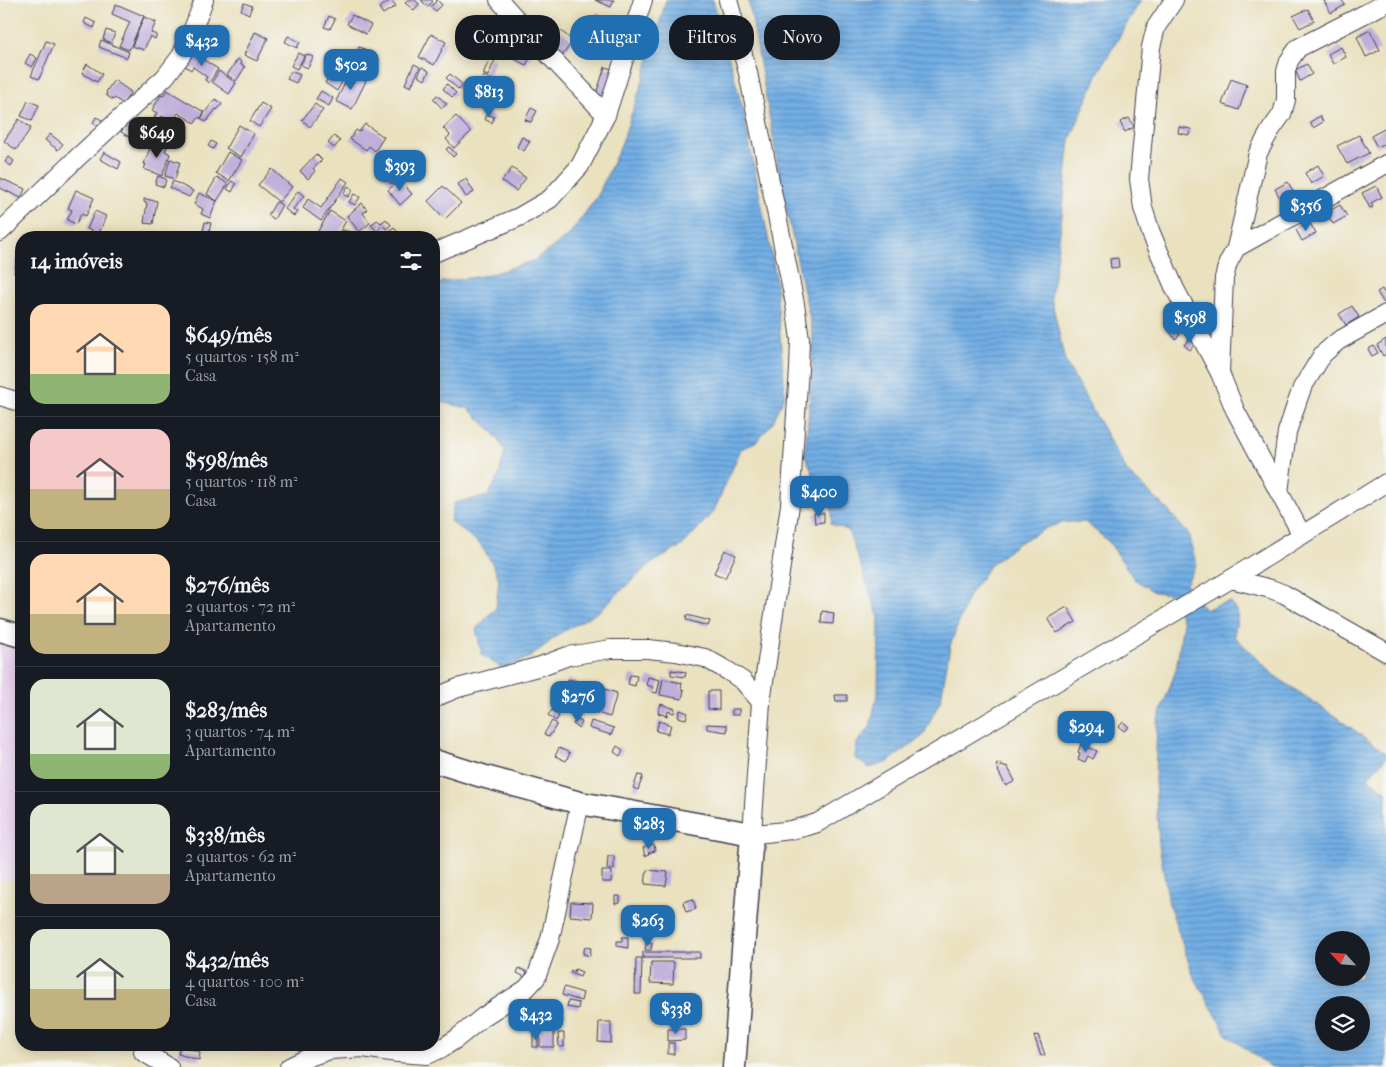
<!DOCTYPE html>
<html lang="pt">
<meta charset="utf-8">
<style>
body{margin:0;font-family:"IM FELL French Canon",serif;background:#242831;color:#f1f3f6;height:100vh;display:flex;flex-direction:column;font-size:19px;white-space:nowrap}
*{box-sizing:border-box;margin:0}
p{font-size:16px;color:#9ea1a6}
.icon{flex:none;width:28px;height:28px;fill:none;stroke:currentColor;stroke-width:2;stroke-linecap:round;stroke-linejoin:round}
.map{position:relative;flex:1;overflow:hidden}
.side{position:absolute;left:15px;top:231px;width:425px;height:820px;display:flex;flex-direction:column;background:#171b24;border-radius:20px;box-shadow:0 2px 12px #0003}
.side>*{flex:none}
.top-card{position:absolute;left:455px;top:15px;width:475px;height:45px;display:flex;gap:10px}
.needle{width:32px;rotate:296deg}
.controls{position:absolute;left:1315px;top:931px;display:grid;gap:10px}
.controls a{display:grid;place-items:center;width:55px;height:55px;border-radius:50%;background:#171b24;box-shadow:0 2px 12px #0003;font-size:25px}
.price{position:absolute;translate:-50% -42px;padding:0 11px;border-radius:10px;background:#1f6fb2;color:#fff;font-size:16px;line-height:32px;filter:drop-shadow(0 1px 2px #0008)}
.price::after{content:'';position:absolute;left:50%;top:30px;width:15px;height:11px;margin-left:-8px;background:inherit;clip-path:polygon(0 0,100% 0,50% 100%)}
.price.on{background:#222;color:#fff}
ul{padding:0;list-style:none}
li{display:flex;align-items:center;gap:15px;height:125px;padding:0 15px}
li+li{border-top:1px solid #363941}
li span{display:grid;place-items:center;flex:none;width:140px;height:100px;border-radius:15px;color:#555}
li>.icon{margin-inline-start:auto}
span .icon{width:60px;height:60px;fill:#fffc;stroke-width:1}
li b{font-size:21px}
h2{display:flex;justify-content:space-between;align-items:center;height:60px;padding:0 15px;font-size:21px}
.chip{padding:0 18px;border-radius:20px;background:#171b24;box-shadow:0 2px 12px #0003;font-size:18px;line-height:45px}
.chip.on{background:#1f6fb2;color:#fff}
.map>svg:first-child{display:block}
</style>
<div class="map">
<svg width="1386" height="1067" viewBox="0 0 1386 1067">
<defs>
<pattern id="water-rules" width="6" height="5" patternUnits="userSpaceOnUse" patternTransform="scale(1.25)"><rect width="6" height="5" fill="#72aee4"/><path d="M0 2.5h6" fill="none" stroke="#5d8dba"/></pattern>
</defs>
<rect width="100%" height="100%" fill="#f6f6f2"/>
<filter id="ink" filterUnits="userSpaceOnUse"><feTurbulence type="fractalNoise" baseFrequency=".02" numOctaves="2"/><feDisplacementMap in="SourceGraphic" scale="10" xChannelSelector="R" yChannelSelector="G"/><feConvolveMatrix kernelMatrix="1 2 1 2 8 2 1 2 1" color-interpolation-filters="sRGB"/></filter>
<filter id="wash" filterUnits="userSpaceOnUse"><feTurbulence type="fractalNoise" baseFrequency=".0096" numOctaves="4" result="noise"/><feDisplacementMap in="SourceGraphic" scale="20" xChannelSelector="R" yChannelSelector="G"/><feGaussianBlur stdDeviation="1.12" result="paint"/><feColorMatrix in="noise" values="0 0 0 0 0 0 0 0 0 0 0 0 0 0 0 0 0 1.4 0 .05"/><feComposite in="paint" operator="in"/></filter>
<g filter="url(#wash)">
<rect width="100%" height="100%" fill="#eae1bf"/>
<!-- built -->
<polygon fill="#e8d2ef" points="0,644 21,653 21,880 0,880"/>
<!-- water -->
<g fill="url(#water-rules)" stroke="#4a6890" fill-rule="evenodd">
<polygon points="666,0 713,0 743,110 775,273 785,395 773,422 757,441 741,449 714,511 683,545 649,565 598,612 562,632 530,657 503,669 482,655 476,629 496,608 499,579 492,563 480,544 450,521 454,503 488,496 499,475 505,451 493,432 468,408 440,402 434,406 434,288 442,282 488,275 533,261 568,236 597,197 621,145 644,77"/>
<path d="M748 0H1141L1098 73 1070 140 1061 225 1051 297 1065 361 1128 473 1165 507 1190 536 1196 565 1186 584 1205 610 1216 605 1231 602 1238 614 1234 636 1275 676 1336 717 1386 753V757L1368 778 1386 791V1067H1271L1228 1036 1193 975 1169 904 1159 845 1155 781 1157 722 1176 670 1183 622 1170 594 1154 592 1134 579 1109 542 1085 522H1065L1046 528 1017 544 990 565 969 595 950 646 941 699 923 736 888 762 869 768 855 758 856 744 870 727 878 691 879 618 848 530 831 524 832 513 830 502 821 493 805 455 812 374 813 334 782 188 752 18ZM1324 940H1361V978H1324ZM1324 1005H1361V1042H1324Z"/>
</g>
<g id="blocks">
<!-- building -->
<g fill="#beaeda">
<polygon points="391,0 396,6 383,14 379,8"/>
<polygon points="408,0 415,0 419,4 414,10 405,3"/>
<polygon points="421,0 431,0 433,1 428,7"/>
<polygon points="437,0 442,5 436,11 431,7"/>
<polygon points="595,0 614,0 611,7"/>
<polygon points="1326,0 1342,0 1345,5 1331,13 1324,1"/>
<polygon points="244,3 252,6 249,14 241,10"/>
<polygon points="116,4 144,16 129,50 119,46 130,22 112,14"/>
<polygon points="1308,9 1314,21 1300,28 1293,16"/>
<polygon points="352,15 371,25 366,34 347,24"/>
<polygon points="597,15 605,18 600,32 591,29"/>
<polygon points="329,16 335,19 330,29 324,27"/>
<polygon points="144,17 156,22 151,33 157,35 155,39 150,36 144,50 132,46"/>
<polygon points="86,18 96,23 94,28 84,23"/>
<polygon points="493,25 505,32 501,38 490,31"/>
<polygon points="106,30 115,33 111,43 103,39"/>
<polygon points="560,30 573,41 561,57 547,46"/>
<polygon points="1370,30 1380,50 1366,57 1357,37"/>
<polygon points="255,32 268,38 257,61 244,55"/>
<polygon points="431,34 446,42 434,65 419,57"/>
<polygon points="288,36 300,42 297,48 285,42"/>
<polygon points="101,40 129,52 127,58 99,47"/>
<polygon points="521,40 535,48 526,65 512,58"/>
<polygon points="46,41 54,44 39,79 31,76"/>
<polygon points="359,47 365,49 359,62 353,60"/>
<polygon points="1341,47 1346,57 1333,64 1328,54"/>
<polygon points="193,53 218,69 209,83 205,80 207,77 193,67 191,70 184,65"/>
<polygon points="298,53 304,56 297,69 291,66"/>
<polygon points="30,54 37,58 32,67 25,63"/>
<polygon points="306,54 313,57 308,68 301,65"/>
<polygon points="490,58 495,60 488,76 483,74"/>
<polygon points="238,59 241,62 240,64 245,67 236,81 227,75"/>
<polygon points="87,64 102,74 97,82 82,73"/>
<polygon points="414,64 420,67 411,87 405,84"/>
<polygon points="1307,64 1312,74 1300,81 1295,70"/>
<polygon points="422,67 429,71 425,80 418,76"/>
<polygon points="605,67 615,70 606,98 596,94"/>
<polygon points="219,71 236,83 229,94 212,82"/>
<polygon points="291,71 300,75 296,83 287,79"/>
<polygon points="350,73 366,81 352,109 336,101"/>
<polygon points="450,74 463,85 459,90 446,78"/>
<polygon points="330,75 342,82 337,91 325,83"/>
<polygon points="484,76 498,83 495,89 481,82"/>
<polygon points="1231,79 1247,85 1239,110 1222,104"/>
<polygon points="114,80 131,92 123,104 115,98 113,100 106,95 107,93 106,92"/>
<polygon points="447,84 456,93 452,97 443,89"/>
<polygon points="167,90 204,112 201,119 199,117 195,123 178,113 173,122 162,116 159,120 154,117 157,113 152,110 161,95 163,96"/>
<polygon points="321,91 333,98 329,106 316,99"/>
<polygon points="437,95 447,104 442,108 433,99"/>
<polygon points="215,99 222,104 217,110 216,109 206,122 201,118"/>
<polygon points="28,101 39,105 32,121 21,116"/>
<polygon points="261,103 271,109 259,127 250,121"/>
<polygon points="315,104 323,110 310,127 302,120"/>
<polygon points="531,108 537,111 531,122 525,120"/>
<polygon points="487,114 494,117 492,123 484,119"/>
<polygon points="456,116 471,132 454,148 446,139 450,135 443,128"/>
<polygon points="1320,116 1323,122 1313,128 1310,122"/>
<polygon points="96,117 102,120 99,126 93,123"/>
<polygon points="1129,118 1134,127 1125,132 1120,122"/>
<polygon points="19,119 31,128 16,150 4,141"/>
<polygon points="127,123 150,137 145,146 121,132"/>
<polygon points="365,124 384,137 375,151 369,146 366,150 350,139 356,130 359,132"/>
<polygon points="239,125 254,134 241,157 226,148"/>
<polygon points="1179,127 1191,129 1189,135 1178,133"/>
<polygon points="1386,128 1386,143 1377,147 1371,136"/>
<polygon points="50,134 63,144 58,150 45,140"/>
<polygon points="1359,135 1369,153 1347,164 1337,146"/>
<polygon points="334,136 340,141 334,148 328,143"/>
<polygon points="522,137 530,141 524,151 517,147"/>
<polygon points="211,141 216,144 213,149 208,146"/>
<polygon points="152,142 167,147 165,151 170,154 162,176 144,169 146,164 144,164"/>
<polygon points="449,147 456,154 453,157 446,149"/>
<polygon points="104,152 121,162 118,169 100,159"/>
<polygon points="228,152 242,160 229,181 216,173"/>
<polygon points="413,153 420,162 418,164 422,169 409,179 405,174 391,184 384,175"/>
<polygon points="316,154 322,160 313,169 315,171 308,179 300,171"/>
<polygon points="9,157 14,161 11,166 5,162"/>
<polygon points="170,159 180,162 175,179 165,176"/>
<polygon points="1318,165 1324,176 1311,184 1305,173"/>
<polygon points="512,168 526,178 516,191 502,181"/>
<polygon points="272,169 292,187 279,202 258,185"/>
<polygon points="158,176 166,179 164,187 155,184"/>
<polygon points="217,177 228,184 217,201 207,194"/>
<polygon points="0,178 25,189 21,198 0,188"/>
<polygon points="342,178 348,182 321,221 303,208 308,199 321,208"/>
<polygon points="466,179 474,192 466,197 458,184"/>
<polygon points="400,180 412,194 400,205 388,190"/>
<polygon points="173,181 193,191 189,197 170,188"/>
<polygon points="232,181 236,184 232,192 227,189"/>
<polygon points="1288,182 1294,193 1281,200 1275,189"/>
<polygon points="348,186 353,190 348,197 343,194"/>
<polygon points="443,186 461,203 445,219 428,201"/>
<polygon points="1376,186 1382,197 1371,203 1373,207 1370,208 1362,193"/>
<polygon points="76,190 94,198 86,216 81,214 76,224 67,220 72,210 68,208"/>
<polygon points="298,191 304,196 293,209 297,212 294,216 285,209"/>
<polygon points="199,193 217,201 210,218 201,214 203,209 194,204"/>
<polygon points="354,194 360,197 355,205 349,202"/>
<polygon points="144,199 157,201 153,224 144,223 147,203 144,202"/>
<polygon points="276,202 282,205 274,219 268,215"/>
<polygon points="362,203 367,210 363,213 370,223 359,232 347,216"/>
<polygon points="1340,205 1347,216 1333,224 1326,213"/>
<polygon points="95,211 106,216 99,234 87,229"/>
<polygon points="330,211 346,221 336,238 329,238 318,231"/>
<polygon points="386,219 391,225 386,229 383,225 377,231 371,225 377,220 381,223"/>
<polygon points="205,222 211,223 209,232 203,231"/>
<polygon points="1309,222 1316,233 1302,241 1296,230"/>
<polygon points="394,227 399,234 394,238 389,231"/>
<polygon points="343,230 359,234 358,238 341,238"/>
<polygon points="222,233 243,237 243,238 221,238"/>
<polygon points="20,245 21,246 21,275 14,273"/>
<polygon points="1118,258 1119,267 1111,268 1110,259"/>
<polygon points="1382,289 1386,296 1386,301 1384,303 1377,292"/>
<polygon points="1352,306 1359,317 1346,325 1339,314"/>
<polygon points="1174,327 1180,335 1175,339 1169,331"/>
<polygon points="1189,339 1195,344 1190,350 1184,345"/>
<polygon points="1386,339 1386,354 1383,356 1377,345"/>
<polygon points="1374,346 1378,353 1372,356 1368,349"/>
<polygon points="814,513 824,513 824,522 815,523"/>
<polygon points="725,550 736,555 725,578 714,573"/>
<polygon points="1067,607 1076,622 1057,633 1048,618"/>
<polygon points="822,611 834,613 833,624 821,623"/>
<polygon points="687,615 710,621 708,626 686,620"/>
<polygon points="671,670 686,672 685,677 671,675"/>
<polygon points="630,675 637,676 635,686 628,684"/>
<polygon points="648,677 660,680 657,693 652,692 653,687 646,685"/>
<polygon points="568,679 577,681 570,703 561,701"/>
<polygon points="663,679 682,683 681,689 684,690 682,699 660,695"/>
<polygon points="601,688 617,693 610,717 594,712"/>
<polygon points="708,691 719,691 719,710 708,709"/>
<polygon points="835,695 847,695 847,701 836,701"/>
<polygon points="661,704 675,709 674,713 668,711 667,716 658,713"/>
<rect x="732" y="709" width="7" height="6"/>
<polygon points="552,710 559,716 556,721 548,715"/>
<polygon points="680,710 688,713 686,719 678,717"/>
<polygon points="576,719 582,722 579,728 573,724"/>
<polygon points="552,721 557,724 549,737 544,734"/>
<polygon points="591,721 614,728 611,735 589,728"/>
<polygon points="659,721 671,725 668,734 656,731"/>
<polygon points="1123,722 1129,727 1124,731 1119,727"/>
<polygon points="707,724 727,725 727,732 707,729"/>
<polygon points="1081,744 1097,751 1093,759 1088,756 1085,762 1078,759 1080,753 1078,752"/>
<polygon points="617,746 623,750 620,756 614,752"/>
<polygon points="559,748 570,753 566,761 555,756"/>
<polygon points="1000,763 1001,767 1004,765 1005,767 1007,766 1015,781 1006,786 998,771 999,771 996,765"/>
<polygon points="638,775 643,776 638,790 633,788"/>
<polygon points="654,845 655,851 648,853 649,854 645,856 643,848"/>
<polygon points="608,856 614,856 614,869 607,869"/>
<polygon points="647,870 668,872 666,886 645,884"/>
<polygon points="602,871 612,871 611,882 602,882"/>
<polygon points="615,896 620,896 620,903 615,904"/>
<polygon points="693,899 696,909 686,912 683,902"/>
<polygon points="571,902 593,903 592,918 570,916"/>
<polygon points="622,937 628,937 628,948 617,946 617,941 622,941"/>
<polygon points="646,943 652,943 651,950 645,950"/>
<polygon points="585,947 591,948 590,956 583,954"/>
<rect x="643" y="952" width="57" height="6"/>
<polygon points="636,958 642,958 641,994 635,994"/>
<polygon points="651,962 674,962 673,984 650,983"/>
<polygon points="519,968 527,972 525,977 517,973"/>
<polygon points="575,969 582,972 580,977 570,973 571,970 574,972"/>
<polygon points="564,987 583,993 581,1001 562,995"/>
<polygon points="663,996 698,997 698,1005 663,1003"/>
<polygon points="568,1001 579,1003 578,1009 567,1007"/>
<polygon points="599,1022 611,1022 611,1043 598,1042"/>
<polygon points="554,1028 554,1047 540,1047 540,1029"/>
<polygon points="668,1029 685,1029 685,1040 668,1041"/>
<polygon points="558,1033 564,1033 564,1047 559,1047"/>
<rect x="533" y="1035" width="5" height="12"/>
<polygon points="1038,1035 1045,1055 1041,1056 1034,1036"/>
<rect x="668" y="1043" width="6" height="11"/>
<polygon points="180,1046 200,1052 199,1060 178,1054"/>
</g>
</g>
</g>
<g filter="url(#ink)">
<use href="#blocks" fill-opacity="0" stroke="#403f4f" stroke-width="1"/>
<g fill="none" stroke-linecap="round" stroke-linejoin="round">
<!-- minor casing -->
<g stroke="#403f4f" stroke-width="20">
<g id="minor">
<polyline points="499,0 548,54 606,115"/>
<path d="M728 0 748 73 795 304 800 339 799 369 790 505 761 702 752 834C775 832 795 831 817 823L1231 579 1386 483"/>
<polyline points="1174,0 1156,27 1151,47 1139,179 1143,208 1151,233 1175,289 1220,373 1235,410 1302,535"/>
<polyline points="0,232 77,158 165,77 181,56 190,37 204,0"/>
<polyline points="1236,248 1386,164"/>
<polyline points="434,253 519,217 550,199 580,166 606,115 643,0"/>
<polyline points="1220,373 1224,278 1228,263 1236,248 1258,153 1270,131 1282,114 1286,100 1286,71 1289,61 1298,48 1386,3"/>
<polyline points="0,396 16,401 21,399"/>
<polyline points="1279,492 1287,432 1295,408 1302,388 1323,354 1338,341 1386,314"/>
<polyline points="1231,579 1271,589 1284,594 1386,652"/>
<polyline points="434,699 441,695 458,688 541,666 568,656 611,649 648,649 676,652 705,658 728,671 743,681 761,702"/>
<polyline points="143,1052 169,1067"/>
<polyline points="289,1067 312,1056 330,1050 363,1048 398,1053 427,1055 442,1048 456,1039 483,1017 526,989 536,978 550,939 580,803"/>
</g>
</g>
<!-- major casing -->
<g stroke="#403f4f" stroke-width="25">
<g id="major">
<polyline points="0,630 21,636"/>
<polyline points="434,761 482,776 580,803 752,834 734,1067"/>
</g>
</g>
<!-- minor -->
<use href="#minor" stroke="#fff" stroke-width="18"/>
<!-- major -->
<use href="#major" stroke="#fff" stroke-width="22"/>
</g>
</g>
</svg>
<div class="controls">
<a><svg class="needle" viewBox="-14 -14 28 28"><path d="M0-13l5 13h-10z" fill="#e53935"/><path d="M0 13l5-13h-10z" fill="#9ea1a6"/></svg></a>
<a><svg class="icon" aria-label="layers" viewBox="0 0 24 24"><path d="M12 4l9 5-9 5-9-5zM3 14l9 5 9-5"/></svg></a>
</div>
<b class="price" style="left:202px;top:67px">$432</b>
<b class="price" style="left:351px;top:91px">$502</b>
<b class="price" style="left:489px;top:118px">$813</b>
<b class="price on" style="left:157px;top:159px">$649</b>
<b class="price" style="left:400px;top:192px">$393</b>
<b class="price" style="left:1306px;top:232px">$356</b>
<b class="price" style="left:1190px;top:344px">$598</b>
<b class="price" style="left:819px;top:518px">$400</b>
<b class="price" style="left:578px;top:723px">$276</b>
<b class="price" style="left:1086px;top:753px">$294</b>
<b class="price" style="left:649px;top:850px">$283</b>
<b class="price" style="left:648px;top:947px">$263</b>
<b class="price" style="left:676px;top:1035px">$338</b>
<b class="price" style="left:536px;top:1041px">$432</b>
<div class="top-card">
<a class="chip">Comprar</a>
<a class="chip on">Alugar</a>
<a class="chip">Filtros</a>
<a class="chip">Novo</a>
</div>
<section class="side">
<h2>14 imóveis<svg class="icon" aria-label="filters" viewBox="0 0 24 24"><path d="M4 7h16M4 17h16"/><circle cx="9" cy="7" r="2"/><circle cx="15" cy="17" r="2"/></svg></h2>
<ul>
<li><span style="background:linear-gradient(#ffd9b3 70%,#8fb573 0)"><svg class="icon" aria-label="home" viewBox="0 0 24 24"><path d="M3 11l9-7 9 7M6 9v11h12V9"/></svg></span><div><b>$649/mês</b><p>5 quartos · 158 m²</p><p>Casa</p></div></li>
<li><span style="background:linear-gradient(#f6c9c9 60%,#c2b280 0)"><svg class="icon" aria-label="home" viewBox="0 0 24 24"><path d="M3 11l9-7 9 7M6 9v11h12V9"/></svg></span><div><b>$598/mês</b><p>5 quartos · 118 m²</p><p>Casa</p></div></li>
<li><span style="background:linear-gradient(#ffd9b3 60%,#c2b280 0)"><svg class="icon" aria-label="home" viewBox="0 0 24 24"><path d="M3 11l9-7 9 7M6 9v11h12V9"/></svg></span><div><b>$276/mês</b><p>2 quartos · 72 m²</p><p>Apartamento</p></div></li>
<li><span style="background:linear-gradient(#dfe7d0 75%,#8fb573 0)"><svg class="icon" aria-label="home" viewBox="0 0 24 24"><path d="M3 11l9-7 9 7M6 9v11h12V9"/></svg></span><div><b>$283/mês</b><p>3 quartos · 74 m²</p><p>Apartamento</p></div></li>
<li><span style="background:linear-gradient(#dfe7d0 70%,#b9a48a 0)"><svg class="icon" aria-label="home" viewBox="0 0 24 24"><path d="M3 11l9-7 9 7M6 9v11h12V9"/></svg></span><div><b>$338/mês</b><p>2 quartos · 62 m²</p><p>Apartamento</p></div></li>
<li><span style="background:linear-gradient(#dfe7d0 60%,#c2b280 0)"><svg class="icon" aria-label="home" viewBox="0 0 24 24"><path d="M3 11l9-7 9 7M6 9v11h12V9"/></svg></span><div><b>$432/mês</b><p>4 quartos · 100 m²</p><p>Casa</p></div></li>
</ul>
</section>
</div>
